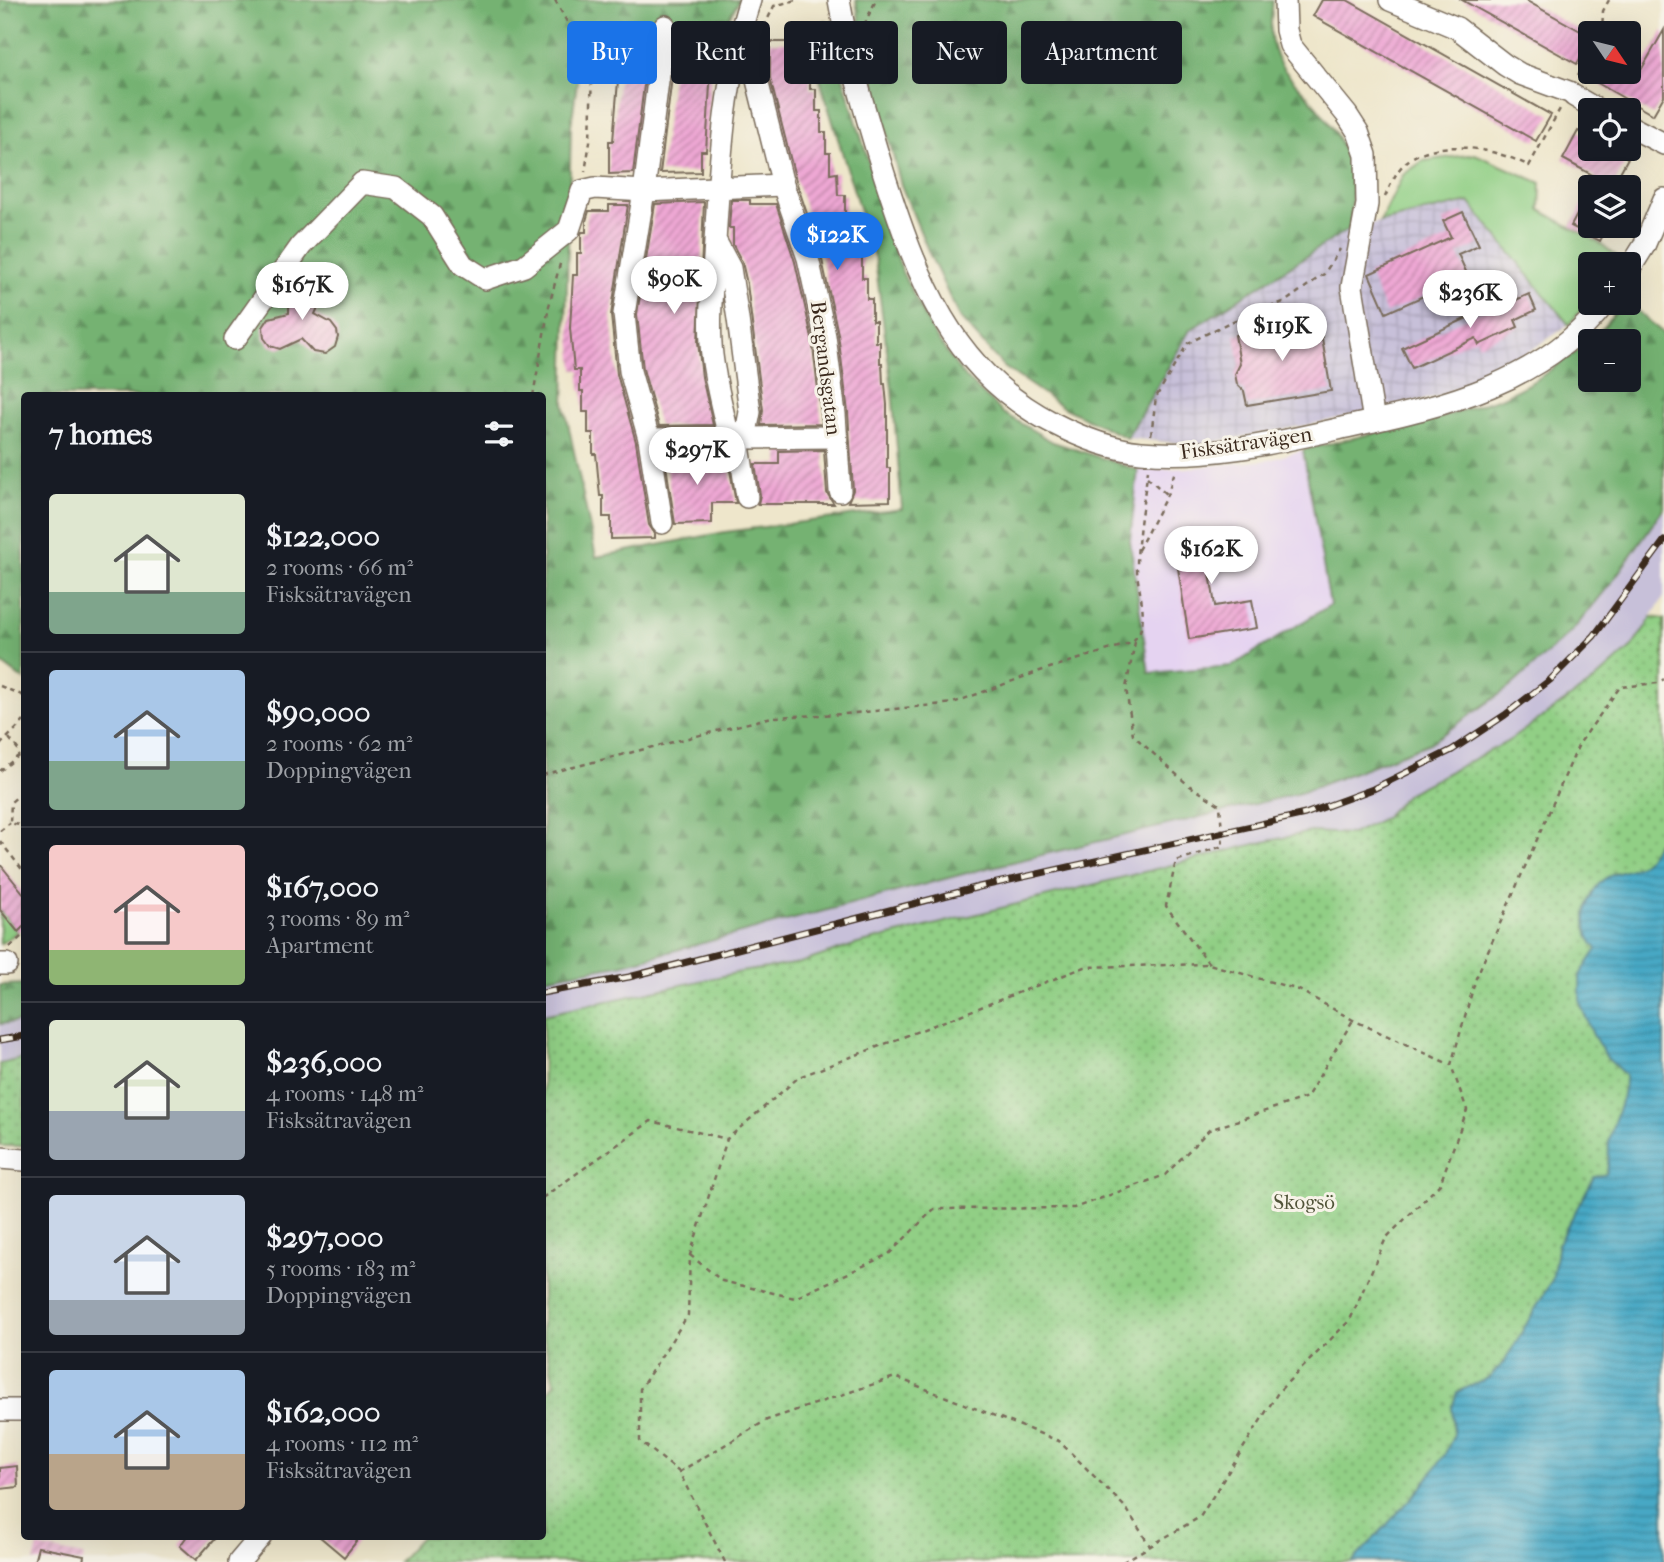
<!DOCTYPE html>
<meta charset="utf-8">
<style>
body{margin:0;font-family:"IM FELL French Canon",serif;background:#20242c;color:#f1f3f6;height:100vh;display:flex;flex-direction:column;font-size:26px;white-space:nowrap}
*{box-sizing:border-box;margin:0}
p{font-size:23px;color:#9ea1a6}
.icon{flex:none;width:38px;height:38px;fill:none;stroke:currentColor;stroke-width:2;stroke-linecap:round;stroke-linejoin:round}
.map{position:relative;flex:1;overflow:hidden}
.panel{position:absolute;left:21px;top:392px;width:525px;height:1148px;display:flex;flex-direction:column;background:#171b24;border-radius:7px;box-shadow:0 7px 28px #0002}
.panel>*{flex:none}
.banner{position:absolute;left:567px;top:21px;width:665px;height:63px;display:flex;gap:14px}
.needle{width:46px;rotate:125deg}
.controls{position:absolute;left:1578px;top:21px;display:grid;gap:14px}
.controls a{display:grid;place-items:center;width:63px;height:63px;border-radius:7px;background:#171b24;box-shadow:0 7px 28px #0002;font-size:35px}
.price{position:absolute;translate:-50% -60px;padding:0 16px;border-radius:24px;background:#fff;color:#222;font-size:23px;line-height:46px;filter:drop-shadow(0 2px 4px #0008)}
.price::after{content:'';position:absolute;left:50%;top:42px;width:21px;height:16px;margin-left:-10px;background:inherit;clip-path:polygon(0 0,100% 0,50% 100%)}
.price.active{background:#1a73e8;color:#fff}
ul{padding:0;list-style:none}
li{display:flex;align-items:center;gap:21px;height:175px;padding:0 28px}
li+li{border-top:2px solid #363941}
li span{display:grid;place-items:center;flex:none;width:196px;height:140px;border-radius:7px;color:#555}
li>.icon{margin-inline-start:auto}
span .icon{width:84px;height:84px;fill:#fffc;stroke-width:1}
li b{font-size:30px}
h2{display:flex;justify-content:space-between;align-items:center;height:84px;padding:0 28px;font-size:30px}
.chip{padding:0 24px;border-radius:7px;background:#171b24;box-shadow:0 7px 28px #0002;font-size:24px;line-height:63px}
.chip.active{background:#1a73e8;color:#fff}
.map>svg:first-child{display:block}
</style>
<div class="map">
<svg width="1664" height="1562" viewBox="0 0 1664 1562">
<defs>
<pattern id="industrial-grid" width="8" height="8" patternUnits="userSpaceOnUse" patternTransform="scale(1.75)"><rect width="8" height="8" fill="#c7c0d9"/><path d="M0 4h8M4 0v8" fill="none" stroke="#aca5ba"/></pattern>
<pattern id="forest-firs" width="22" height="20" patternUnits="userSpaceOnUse" patternTransform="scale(1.75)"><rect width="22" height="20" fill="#74b272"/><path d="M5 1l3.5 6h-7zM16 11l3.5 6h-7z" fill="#60915d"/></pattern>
<pattern id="park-dots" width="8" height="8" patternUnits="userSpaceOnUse" patternTransform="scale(1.75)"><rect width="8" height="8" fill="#91cf85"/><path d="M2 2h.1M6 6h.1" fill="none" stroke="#78a86c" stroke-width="1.8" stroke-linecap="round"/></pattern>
<pattern id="water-rules" width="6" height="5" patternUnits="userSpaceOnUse" patternTransform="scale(1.75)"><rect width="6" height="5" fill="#46a8c5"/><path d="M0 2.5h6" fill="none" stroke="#3c899f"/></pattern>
<pattern id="building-hatch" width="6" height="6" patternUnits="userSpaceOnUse" patternTransform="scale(1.75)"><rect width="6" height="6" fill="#eea7d4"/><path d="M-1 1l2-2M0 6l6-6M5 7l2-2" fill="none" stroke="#c288ab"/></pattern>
</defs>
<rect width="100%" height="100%" fill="#f7f3e8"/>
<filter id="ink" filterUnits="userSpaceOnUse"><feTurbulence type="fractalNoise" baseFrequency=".0143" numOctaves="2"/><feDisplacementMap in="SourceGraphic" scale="14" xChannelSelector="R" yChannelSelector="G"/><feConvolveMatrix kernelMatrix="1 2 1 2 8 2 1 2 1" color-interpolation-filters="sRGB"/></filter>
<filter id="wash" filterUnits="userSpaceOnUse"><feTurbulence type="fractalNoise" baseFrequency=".00686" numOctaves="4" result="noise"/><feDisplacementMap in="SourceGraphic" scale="28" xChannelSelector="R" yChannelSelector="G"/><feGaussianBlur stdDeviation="1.57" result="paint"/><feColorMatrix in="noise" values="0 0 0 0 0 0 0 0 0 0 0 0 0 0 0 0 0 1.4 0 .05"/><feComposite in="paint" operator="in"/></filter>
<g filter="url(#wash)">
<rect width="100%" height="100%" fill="#eee6cb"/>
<!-- built -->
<polygon fill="#e5d3f1" points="1303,450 1330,605 1232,666 1149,674 1130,541 1138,470 1189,468 1269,460"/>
<!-- industrial -->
<polygon fill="url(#industrial-grid)" points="1469,202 1569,325 1519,358 1440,396 1308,425 1197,445 1127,438 1190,330 1349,229"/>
<!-- railway -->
<g fill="#c7c0d9">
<polygon points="1664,508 1664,597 1632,647 1594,681 1547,716 1507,742 1408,793 1384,818 1352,834 1310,832 1255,844 854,945 800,963 741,972 543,1015 543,978 620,965 971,872 1300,793 1430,743 1509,687 1573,630 1612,582"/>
<polygon points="24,1021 24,1058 0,1064 0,1024"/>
</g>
<!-- grass -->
<g fill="#91cf85" stroke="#667c52" stroke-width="2">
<polygon points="1475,154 1541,183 1540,210 1598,242 1621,259 1618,264 1591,264 1591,298 1569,325 1469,202 1380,222 1403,175 1423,161"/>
<polygon points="0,910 18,932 0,944"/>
</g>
<!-- forest -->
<g fill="url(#forest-firs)" stroke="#586e48" stroke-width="2">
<polygon points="0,0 739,0 729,18 628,19 581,54 571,126 564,404 596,557 725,532 902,509 892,389 875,260 807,37 826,21 902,272 933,333 963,375 1003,413 1053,442 1138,470 1130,541 1149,673 1232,666 1330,605 1303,450 1442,417 1503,397 1536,380 1591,341 1591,380 1629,380 1629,341 1591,341 1624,303 1628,303 1664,334 1664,508 1612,582 1573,630 1510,687 1430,743 1300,793 971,872 620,965 543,978 542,396 24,396 24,680 0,662"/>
<path d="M856 0H1273C1272 13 1269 30 1272 43 1276 63 1290 78 1304 92 1344 136 1359 169 1349 229L1190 330 1127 438 1064 408 1004 367 959 317 930 255 901 185 863 41Z"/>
<polygon points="24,984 24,1021 0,1024 0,985"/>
</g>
<!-- park -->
<g fill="url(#park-dots)" stroke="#667c52" stroke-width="2">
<polygon points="1652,617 1664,619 1664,1562 398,1562 421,1537 542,1536 543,1398 555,1384 542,1331 542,1231 547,1199 542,1193 543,1015 741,972 800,963 854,945 1255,844 1310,832 1352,834 1384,818 1408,793 1507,742 1594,681 1632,647"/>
<polygon points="24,1058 24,1146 0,1146 0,1064"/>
</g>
<!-- water -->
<path fill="url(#water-rules)" stroke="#406972" stroke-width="2" d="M1664 831V1562H1352L1421 1488 1445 1454 1454 1434 1452 1408 1457 1392 1489 1378 1505 1361 1552 1280 1558 1243 1594 1177 1606 1174C1610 1162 1608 1152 1609 1140 1613 1118 1626 1099 1625 1075L1607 1058 1593 1035 1580 1003V975L1597 949C1579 931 1584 897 1603 880 1613 871 1633 872 1643 863 1652 856 1658 840 1664 831Z"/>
<g id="blocks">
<!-- building -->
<g fill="url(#building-hatch)">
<polygon points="1322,0 1347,0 1551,115 1536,141 1313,16"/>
<polygon points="1462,0 1525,0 1591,37 1591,39 1577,64"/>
<polygon points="635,29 651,29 633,173 609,174 609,141 613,141 620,57 622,57 622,35 635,35"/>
<polygon points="678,29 692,29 692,35 714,35 714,68 711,68 706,151 701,151 701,172 660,173"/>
<polygon points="1664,30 1664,96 1653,115 1594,81 1599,72 1629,72 1629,66 1640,72"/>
<polygon points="770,42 791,42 791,48 805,48 805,69 810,69 810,89 816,89 816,111 821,111 821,132 826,132 826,153 830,153 830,174 837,173 838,195 845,195 845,216 852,216 852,237 857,236 857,258 862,258 862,278 867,278 867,299 872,299 872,321 876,321 876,342 880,342 880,363 882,363 883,384 885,384 887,405 887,468 890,468 890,501 848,502 853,490 848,412 838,334 821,255 796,181 770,78"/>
<polygon points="1578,131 1591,138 1591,149 1611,149 1628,158 1612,187 1591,187 1596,177 1563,159"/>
<polygon points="1591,188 1591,226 1608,226 1600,241 1571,226"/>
<polygon points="731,200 750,200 750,204 776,204 795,262 812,338 822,424 761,425 763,410 747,284 742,262 733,245 733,228 729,228"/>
<polygon points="704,202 698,342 702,377 713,425 659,426 643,369 637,314 655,204"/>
<polygon points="609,205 628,205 611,315 617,374 636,442 649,525 655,534 655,538 611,539 611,517 603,517 603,496 600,496 596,454 593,454 593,433 588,433 588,412 583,412 583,391 580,391 580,370 574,370 570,328 573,275 577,275 577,253 581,253 581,234 582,232 586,232 586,221 589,211 609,211"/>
<polygon points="1463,212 1479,245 1458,254 1468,276 1386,313 1369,274 1451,237 1443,221"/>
<polygon points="302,280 312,281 320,289 322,299 315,314 331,323 337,331 338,337 335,347 325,354 313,352 301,339 280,349 270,346 264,338 263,327 269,318 289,313 289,290 296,282"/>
<polygon points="1529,294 1536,310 1515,320 1518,327 1479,345 1476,338 1412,368 1402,348 1506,300 1507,304"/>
<polygon points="1319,321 1331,391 1247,405 1244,391 1237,384 1235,374 1240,364 1235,335"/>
<polygon points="824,450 827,493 834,504 758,504 760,495 755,464 779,464 779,451"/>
<polygon points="664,452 706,452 707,465 729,465 736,503 712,503 712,523 675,524"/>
<polygon points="1242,531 1246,560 1209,566 1215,606 1252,600 1257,628 1189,639 1174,542"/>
<polygon points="0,864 24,894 24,926 18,932 0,910"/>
<polygon points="17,1466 18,1487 0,1489 0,1468"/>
<polygon points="187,1536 217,1536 196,1560 180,1546"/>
<polygon points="319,1536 361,1536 344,1557"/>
<polygon points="38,1547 84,1556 83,1562 34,1562"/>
</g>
</g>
</g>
<g filter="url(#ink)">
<use href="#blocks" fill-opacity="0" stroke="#7a6c5b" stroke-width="2"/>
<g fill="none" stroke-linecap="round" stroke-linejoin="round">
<!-- minor casing -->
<g stroke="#7a6c5b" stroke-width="24">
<g id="minor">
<path d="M839 0C849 59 866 116 884 174 917 277 951 371 1053 423 1080 437 1111 449 1141 452 1212 459 1283 441 1351 426 1445 406 1544 382 1605 303"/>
<polyline points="1285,0 1286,30 1290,45 1347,115 1358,132 1366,155 1367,204 1352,287 1374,421"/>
<polyline points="1390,0 1457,28 1505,65 1520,74 1569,92"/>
<polyline points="756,44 757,80 783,185 808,258 825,336 835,414 840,491"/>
<polyline points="1574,96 1598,110"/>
<polyline points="1629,126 1664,144"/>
<path d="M715 240 730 268 738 319 750 412 746 433H728C722 408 715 381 712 355 708 321 713 277 715 242 720 159 724 80 750 0"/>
<polyline points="1629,270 1644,246 1664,199"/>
<polyline points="235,339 301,246 362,183 396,188 432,216 463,265 485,279 524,266 569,230 582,191 595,188 644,191 783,185"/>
<polyline points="737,433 747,497"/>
<polyline points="649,439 835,437"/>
<polyline points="662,523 649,439 630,371 624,314 644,191 665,26"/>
<polyline points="0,964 7,964"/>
<polyline points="0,1158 24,1160"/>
<polyline points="0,1410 24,1410"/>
<polyline points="239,1562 261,1536"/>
</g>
</g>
<!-- path -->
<g stroke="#7a6c5b" stroke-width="2.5" stroke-dasharray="5 5" stroke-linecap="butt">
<polyline points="555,0 592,68 590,142 585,172"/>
<polyline points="864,25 876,0"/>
<polyline points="764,27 774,6 796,0"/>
<polyline points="1602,33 1603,11 1609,0"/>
<polyline points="1578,76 1591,53"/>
<path d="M1385 197C1390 186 1395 173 1404 164 1434 135 1497 149 1529 166L1561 107"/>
<polyline points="533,396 549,306 561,260"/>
<polyline points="1151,435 1156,397 1188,343 1228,323 1286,301 1324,274 1340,249"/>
<polyline points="1147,477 1167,495"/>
<polyline points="1138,550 1167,495 1175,471"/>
<polyline points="1135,642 1126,688 1133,735 1187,784 1220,805 1223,846 1176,861 1166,906 1209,964"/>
<polyline points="0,686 24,696"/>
<polyline points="9,738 24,757"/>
<polyline points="0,745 24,721"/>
<polyline points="0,771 22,753"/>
<path d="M542 775 772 717 844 714 953 703 1040 671 1128 644C1136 640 1141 632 1142 623 1145 604 1137 587 1137 568 1137 536 1143 503 1148 470"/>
<polyline points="24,798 18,796 11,802 10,823 24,826"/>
<polyline points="0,831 10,823"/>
<polyline points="0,841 24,872"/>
<polyline points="10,947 24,934"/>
<polyline points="542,1198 651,1121 727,1139"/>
<polyline points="690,1255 722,1281 795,1298 889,1254 934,1209 1074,1208 1165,1175 1209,1130 1307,1097 1353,1020"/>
<polyline points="679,1472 767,1420 895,1377 1059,1441 1126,1508 1150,1546"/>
<polyline points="725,1562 679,1472 640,1441 640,1389 688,1315 690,1255 727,1139 799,1077 1085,967 1209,964 1299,990 1353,1020 1451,1065"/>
<polyline points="1123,1562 1200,1517 1279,1391 1350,1320 1386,1238 1440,1184 1467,1110 1451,1065 1476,978 1579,744 1620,687 1658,683 1664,679"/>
</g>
<!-- minor -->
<use href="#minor" stroke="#fff" stroke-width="21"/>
<!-- rail casing -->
<g stroke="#3b2a1e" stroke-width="7">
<g id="rail">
<polyline points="542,993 629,977 979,887 1305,814 1373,789 1452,750 1505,715 1550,680 1594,636 1664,541"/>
<polyline points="0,1040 24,1036"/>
</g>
</g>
<!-- rail -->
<use href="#rail" stroke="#f7f3e8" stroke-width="4.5" stroke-dasharray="13" stroke-linecap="butt"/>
</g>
</g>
<g text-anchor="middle" stroke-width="6" stroke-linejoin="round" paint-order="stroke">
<!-- street labels -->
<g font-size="21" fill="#3b2a1e" stroke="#f7f3e8">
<text transform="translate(826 368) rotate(83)" y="7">Bergandsgatan</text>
<text transform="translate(1246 443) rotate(-8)" y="7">Fisksätravägen</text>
</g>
<!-- park labels -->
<g font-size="21" fill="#505338" stroke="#f7f3e8">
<text x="1304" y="1209">Skogsö</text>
</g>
</g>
</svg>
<div class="controls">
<a><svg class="needle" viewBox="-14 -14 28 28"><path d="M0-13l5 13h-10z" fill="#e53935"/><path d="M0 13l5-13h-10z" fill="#9ea1a6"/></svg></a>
<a><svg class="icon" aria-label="locate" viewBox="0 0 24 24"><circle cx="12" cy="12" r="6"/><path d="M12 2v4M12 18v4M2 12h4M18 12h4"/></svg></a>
<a><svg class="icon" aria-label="layers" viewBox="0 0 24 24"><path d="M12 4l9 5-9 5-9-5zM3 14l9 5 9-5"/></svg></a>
<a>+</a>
<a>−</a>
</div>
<b class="price active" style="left:837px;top:272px">$122K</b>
<b class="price" style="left:674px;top:316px">$90K</b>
<b class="price" style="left:302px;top:322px">$167K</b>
<b class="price" style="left:1470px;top:330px">$236K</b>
<b class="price" style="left:1282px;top:363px">$119K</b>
<b class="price" style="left:697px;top:487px">$297K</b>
<b class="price" style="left:1211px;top:586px">$162K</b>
<div class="banner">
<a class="chip active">Buy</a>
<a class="chip">Rent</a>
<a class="chip">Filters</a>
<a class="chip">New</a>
<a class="chip">Apartment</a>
</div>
<section class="panel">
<h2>7 homes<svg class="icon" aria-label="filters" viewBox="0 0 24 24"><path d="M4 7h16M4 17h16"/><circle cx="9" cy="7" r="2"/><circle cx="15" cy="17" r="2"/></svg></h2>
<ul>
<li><span style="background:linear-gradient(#dfe7d0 70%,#7fa58c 0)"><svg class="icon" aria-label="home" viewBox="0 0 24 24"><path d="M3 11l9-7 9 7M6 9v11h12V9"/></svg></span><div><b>$122,000</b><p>2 rooms · 66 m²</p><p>Fisksätravägen</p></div></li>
<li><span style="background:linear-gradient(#a9c7e8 65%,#7fa58c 0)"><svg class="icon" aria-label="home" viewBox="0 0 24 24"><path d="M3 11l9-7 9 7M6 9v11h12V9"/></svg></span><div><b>$90,000</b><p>2 rooms · 62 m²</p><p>Doppingvägen</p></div></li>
<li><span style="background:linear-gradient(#f6c9c9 75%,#8fb573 0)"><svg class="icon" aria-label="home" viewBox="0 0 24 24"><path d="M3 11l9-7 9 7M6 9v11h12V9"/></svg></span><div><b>$167,000</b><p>3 rooms · 89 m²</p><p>Apartment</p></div></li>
<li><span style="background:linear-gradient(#dfe7d0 65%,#9aa5b1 0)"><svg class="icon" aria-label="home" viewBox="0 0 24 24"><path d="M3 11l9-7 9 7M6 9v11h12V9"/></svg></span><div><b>$236,000</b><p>4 rooms · 148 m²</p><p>Fisksätravägen</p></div></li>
<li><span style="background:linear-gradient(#c9d6e8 75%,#9aa5b1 0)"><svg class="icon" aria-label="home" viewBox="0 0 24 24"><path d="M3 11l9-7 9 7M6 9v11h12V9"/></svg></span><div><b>$297,000</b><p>5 rooms · 183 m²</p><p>Doppingvägen</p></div></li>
<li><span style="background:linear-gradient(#a9c7e8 60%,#b9a48a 0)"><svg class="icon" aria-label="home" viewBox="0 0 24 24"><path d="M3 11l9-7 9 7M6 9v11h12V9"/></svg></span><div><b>$162,000</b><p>4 rooms · 112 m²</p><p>Fisksätravägen</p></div></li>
</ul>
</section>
</div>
